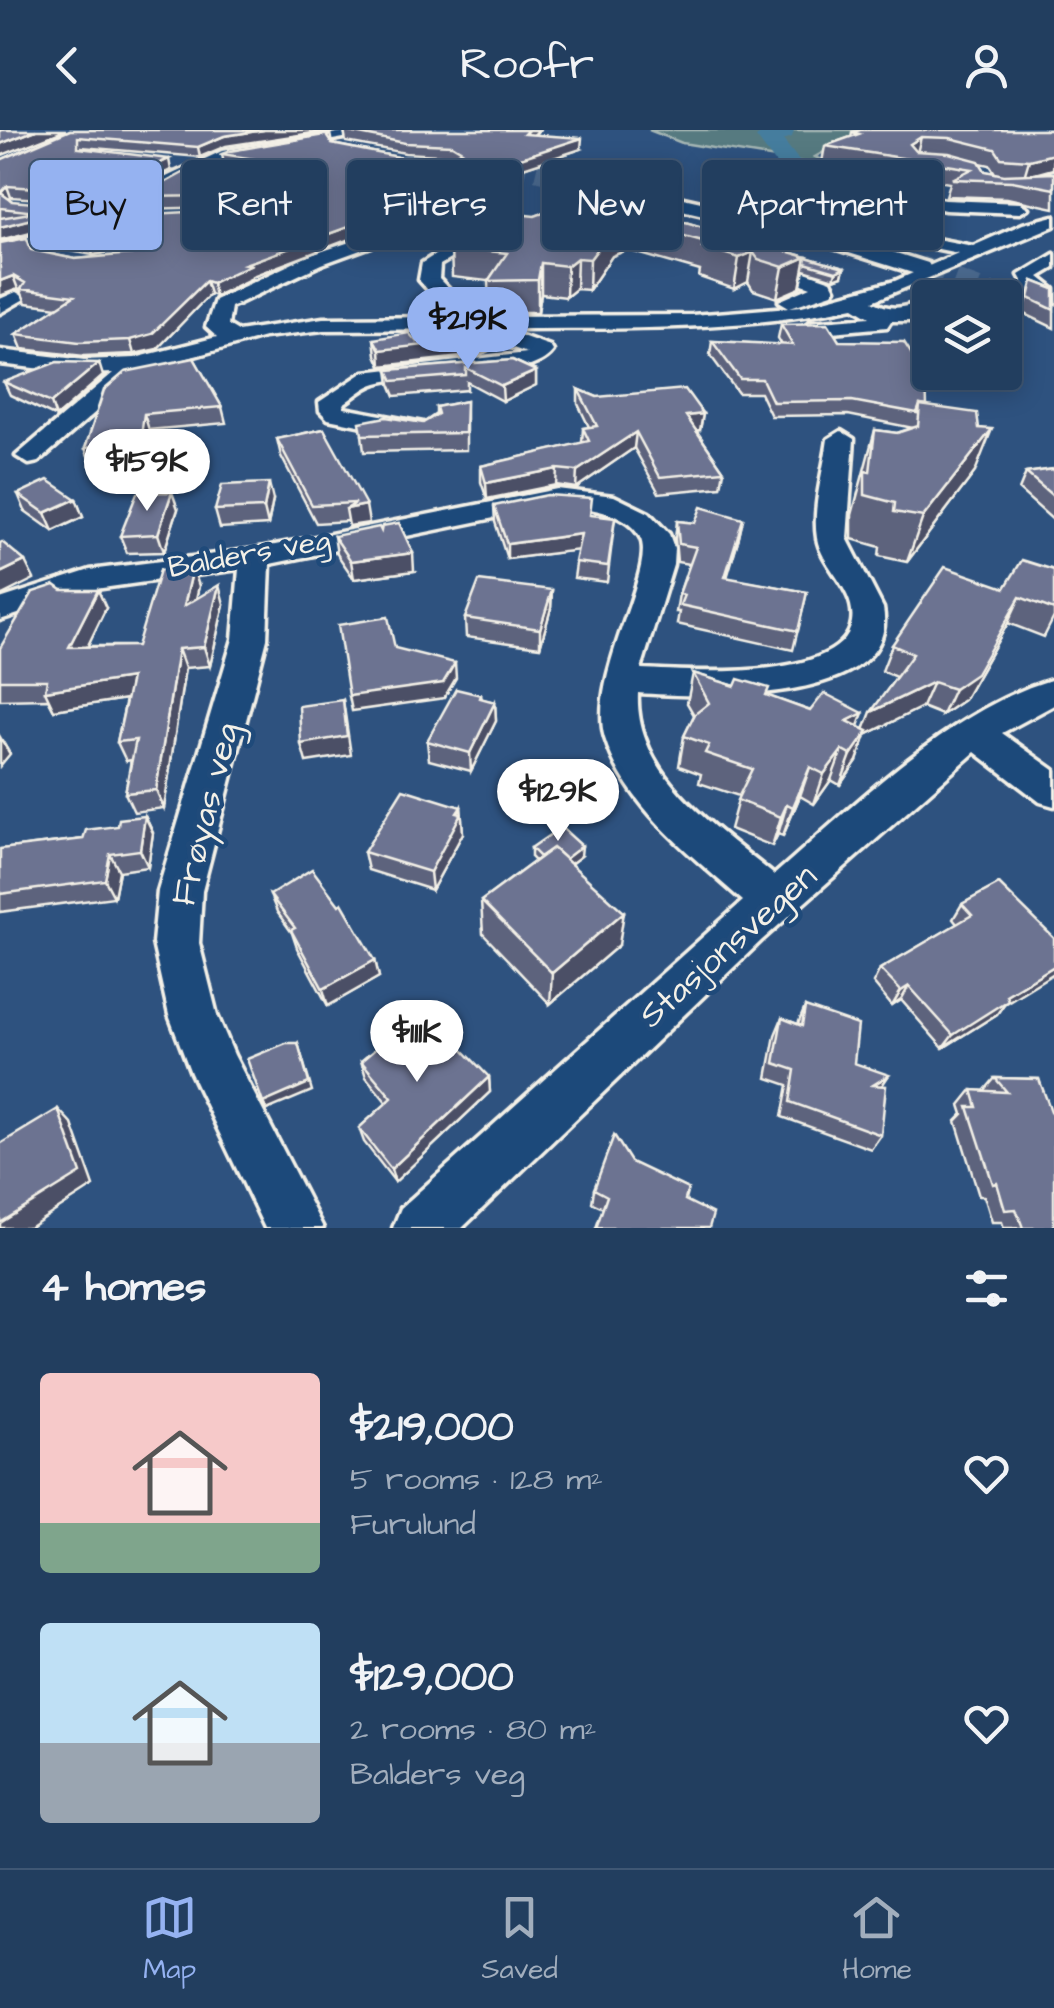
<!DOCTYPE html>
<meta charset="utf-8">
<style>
body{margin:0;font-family:"Architects Daughter",sans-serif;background:#2e4968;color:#f1f3f6;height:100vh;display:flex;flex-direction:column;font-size:38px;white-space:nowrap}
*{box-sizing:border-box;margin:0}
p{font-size:32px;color:#a2aebd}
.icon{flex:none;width:55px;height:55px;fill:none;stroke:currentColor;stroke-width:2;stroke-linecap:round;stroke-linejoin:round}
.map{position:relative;height:1098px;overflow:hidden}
.panel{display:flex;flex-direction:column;background:#223e5f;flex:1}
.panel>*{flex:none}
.hud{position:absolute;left:30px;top:30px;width:995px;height:90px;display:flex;gap:20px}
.controls{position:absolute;left:912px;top:150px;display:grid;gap:20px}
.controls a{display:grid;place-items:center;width:110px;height:110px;border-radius:10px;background:#223e5f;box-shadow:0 5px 25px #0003,0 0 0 2px #3f5774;font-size:50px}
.price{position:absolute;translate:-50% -85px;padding:0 22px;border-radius:35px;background:#fff;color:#222;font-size:32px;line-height:65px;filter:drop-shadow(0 2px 5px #0008)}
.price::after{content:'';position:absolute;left:50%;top:60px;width:30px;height:22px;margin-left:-15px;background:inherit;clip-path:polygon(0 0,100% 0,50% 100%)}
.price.on{background:#95b2f1;color:#111}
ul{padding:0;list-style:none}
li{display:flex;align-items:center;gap:30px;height:250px;padding:0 40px}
li span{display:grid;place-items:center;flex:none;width:280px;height:200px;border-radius:10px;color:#555}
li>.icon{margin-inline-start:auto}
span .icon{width:120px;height:120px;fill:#fffc;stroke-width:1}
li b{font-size:42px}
h2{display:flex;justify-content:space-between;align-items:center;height:120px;padding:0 40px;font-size:42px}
.chip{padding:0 35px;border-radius:10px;background:#223e5f;box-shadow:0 5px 25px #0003,0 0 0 2px #3f5774;font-size:35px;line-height:90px}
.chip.on{background:#95b2f1;color:#111}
header{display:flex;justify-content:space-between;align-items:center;height:130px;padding:0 40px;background:#223e5f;font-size:45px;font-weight:600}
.dock{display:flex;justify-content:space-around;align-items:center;height:140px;border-top:2px solid #3f5774;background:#223e5f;font-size:28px;color:#a2aebd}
.dock a{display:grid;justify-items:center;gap:5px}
.dock .on{color:#95b2f1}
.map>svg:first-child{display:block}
</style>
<header><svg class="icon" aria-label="back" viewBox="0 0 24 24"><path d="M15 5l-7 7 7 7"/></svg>Roofr<svg class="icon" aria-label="person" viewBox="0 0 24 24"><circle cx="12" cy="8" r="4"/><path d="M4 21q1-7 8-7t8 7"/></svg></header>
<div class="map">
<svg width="1054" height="1098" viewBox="0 0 1054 1098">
<rect width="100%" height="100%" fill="#2e527f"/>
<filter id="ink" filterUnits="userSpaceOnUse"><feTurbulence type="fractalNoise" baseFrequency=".01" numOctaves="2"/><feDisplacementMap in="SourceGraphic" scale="20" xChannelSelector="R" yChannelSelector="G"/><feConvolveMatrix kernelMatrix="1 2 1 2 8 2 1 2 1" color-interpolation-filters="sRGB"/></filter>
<g filter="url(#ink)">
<!-- green -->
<polygon fill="#567a80" stroke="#a5b6b4" stroke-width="2.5" points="649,0 863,0 815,27 838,38 682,13"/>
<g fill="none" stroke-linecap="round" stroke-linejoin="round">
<!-- river -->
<polygon fill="#447d9e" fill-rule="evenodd" points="766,0 794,0 792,7 783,10 801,33 809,35 813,40 809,45 783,43 756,7"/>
<!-- major-tunnel-far1 -->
<polyline stroke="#4c6a8f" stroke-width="20" stroke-dasharray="20 10" stroke-linecap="butt" points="392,0 445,18 580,51"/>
<!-- major-tunnel -->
<polyline stroke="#4c6a8f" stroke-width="25" stroke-dasharray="25 12" stroke-linecap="butt" points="919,138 998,168"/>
<!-- minor casing -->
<g stroke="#f4f1e8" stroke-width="7">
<g id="minor">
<polygon points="356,0 389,0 231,28 159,62 110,98 0,124 0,114 98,90 147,56 222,21"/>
<polygon points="827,38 837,48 945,70 1020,73 1028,78 1020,83 945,80 826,54 819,43"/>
<path d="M475 62 511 70 516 79 492 104 440 135 439 149 475 186 692 185 789 177 779 171 811 157 750 135V127L757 125 831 151 835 159 832 163 790 177 802 176 895 151 958 123 788 88 764 86 744 92 736 87 763 76 973 116 1023 94 1054 86V96L873 171C895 184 908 175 930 169V183L909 191H891L887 197 810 204 799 198 810 192 870 187 854 177C738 202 619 198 502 199L550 216 553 221C529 255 418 241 377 253 365 256 354 267 343 274L344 278 423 293 427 298 423 303 414 306 328 289 320 281 319 272 364 242 527 223 485 208V199L323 200 264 207 144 240 38 332 29 334 16 326 113 243 84 244 0 234V220L84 230 135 228 217 207 206 197 215 170 308 126 371 105 380 110 377 114 322 134 231 177 228 195 238 201 323 188 452 187 419 150 422 133 479 97 500 79 475 72 418 75 410 70 418 65Z"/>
<polygon points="1054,124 1054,138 1039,147 1054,159 1054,173 1028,161 1019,145"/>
<polygon points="16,162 26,168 0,183 0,169"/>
<path d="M841 301 854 309 847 408 883 478C901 578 697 567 638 563 634 646 717 697 774 745 856 674 950 579 1054 549V575L1002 603 1054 640V676L1040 672 975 622 762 810 462 1098H393L401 1078 743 771C691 724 627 678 605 608 587 547 658 438 640 407 625 380 584 378 557 375L270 434 267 509 202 761 199 813 217 885 234 925 323 1098H265L191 943 169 885 153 813 158 761 233 509 239 439 95 459 0 490V469L90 440 255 419 557 359 614 366 649 383 669 404 674 418 673 435 641 539C687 541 843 553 852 492 857 460 822 438 817 408 812 377 824 340 828 309Z"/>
</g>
</g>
<!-- major casing -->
<g stroke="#f4f1e8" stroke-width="7">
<polygon id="major" points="580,45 809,96 928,133 931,138 919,145 795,106 573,55 573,47"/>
</g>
<!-- minor -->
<use href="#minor" fill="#1f4a7a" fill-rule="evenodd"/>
<!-- major -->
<use href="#major" fill="#1f4a7a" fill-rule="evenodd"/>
</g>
<!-- wall -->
<g fill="#5d637d" stroke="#f4f1e8" stroke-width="2.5" fill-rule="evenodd">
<polygon points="70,0 226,16 200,27 81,17 171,40 150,50 45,43 49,46 124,53 127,65 114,74 11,67 10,69 12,71 81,89 0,110 0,30"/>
<polygon points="539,0 534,4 581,19 468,56 416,62 413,65 415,66 426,67 427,78 392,104 371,101 252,146 252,148 215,166 210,164 157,219 134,224 84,226 22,219 16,204 58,177 26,173 21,161 18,159 0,166 31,120 75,129 132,124 147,119 142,116 93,125 58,119 54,107 223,80 219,77 142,79 139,67 296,49 298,47 224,35 222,24 330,4 332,14 398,27 449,29 454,26 405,23 346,12 344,1"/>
<path d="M1054 0V40L1034 44 1054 43V78L1007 68 946 66 950 53 822 32 825 16 851 7 852 2ZM980 33 990 35 995 43 985 41Z"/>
<polygon points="592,65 844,138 842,146 834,149 804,140 800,158 777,168 753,160 748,152 734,159 699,147 700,141 627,120 612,126 589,160 576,159 566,167 541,164 538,182 489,182 488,151 452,147 451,117"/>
<polygon points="1033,151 1054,159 1054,198 1023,183"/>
<polygon points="781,194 839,211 922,248 927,276 975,342 907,432 879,426 880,417 852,409 852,385 875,300 897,303 913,298 848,285 771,286 760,263 738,263 710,225 712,211 782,215 778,208"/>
<polygon points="481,195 498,201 498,217 479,225 381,236 376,225 374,209 417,212 462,206"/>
<polygon points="194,228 222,277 226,293 149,300 145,329 91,334"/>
<polygon points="512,230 536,241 536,255 503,271 467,252 467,260 395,266 390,254 388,240"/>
<polygon points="103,246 56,287 10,265 4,252"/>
<polygon points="578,259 597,267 703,284 700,300 696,300 724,341 721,357 659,363 634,318 576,358 556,355 487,369 481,352 481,336 582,313 583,298 589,297 578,274"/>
<polygon points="466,271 466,320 364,322 362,305 423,293 436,284 436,277"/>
<polygon points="324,299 369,393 349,396 348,391 316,393 281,326 277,309"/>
<polygon points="1054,339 1054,391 1019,360 1026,343"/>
<polygon points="18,364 76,369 83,387 53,401 25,381"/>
<polygon points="273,370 268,395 220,398 215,380"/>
<polygon points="494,376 615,388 607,452 574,448 578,420 507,429 495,392"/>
<polygon points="178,379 164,422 127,423 120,406"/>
<polygon points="743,389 739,407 727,448 807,462 793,520 677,494 679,482 676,482 679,464 689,434 677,432 675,409 677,391 695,393"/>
<polygon points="334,406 414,441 354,449 337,424"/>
<polygon points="1054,440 1054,487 1044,507 1008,493 964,570 942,585 922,577 866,605 857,631 840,655 831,650 814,674 800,666 783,706 778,704 772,716 730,699 739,666 699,653 701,644 679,636 684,606 694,585 687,573 693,543 767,566 864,599 896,547 882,541 892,515 1005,458"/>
<polygon points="199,456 196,469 224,474 210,536 185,538 164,678 134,682 125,663 131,630 126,631 117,612 126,569 54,580 48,569 0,570 0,518 62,460 106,478 87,516 137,516"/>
<polygon points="552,460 551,478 540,517 466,507 465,488"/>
<polygon points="481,565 482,569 495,572 496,591 471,641 429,630 427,611"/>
<polygon points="461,677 463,703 432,760 368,740 364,722"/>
<polygon points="145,686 153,703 148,737 119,741 114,767 0,782 0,719 83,709"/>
<polygon points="531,718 581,726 570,734 619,815 550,874 483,804 481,771 535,731 531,727"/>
<polygon points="999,754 1004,874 997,884 943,918 901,870 892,876 873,853 880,839 957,794 953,789 962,774"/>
<polygon points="270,765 375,830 379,847 328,876 297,818 292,803 277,782"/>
<polygon points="805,877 854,933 882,956 881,1005 871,1019 782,987 788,955 767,948 775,905 782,888 798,894"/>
<polygon points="361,931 489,947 490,962 395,1052 364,1012 359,998 387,973 366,947"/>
<polygon points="995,948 1039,949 1054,1098 1004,1098 1002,1092 992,1092 984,1066 979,1066 956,991 963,984 960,975 972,960 984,961"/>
<polygon points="631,1032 685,1070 603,1078 592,1073 594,1059"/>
</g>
<!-- shaded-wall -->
<g fill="#4c5066" stroke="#f4f1e8" stroke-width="2.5">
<polygon points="36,0 66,0 0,26 0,14"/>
<polygon points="264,0 332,0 226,16 200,27 198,17 224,6"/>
<polygon points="528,0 539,0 524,14 524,4"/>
<polygon points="921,7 917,23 906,30 910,14"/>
<polygon points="582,8 581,19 468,56 416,62 406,71 405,60 415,50"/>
<polygon points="1054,24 1053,39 1024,47 1029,30"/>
<polygon points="169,29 171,40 150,50 147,39"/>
<polygon points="124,53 127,65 114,74 111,63"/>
<polygon points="7,56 11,67 5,75 1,63"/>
<polygon points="426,67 427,78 392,104 391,92"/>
<polygon points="78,77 81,89 0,110 0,97"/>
<polygon points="370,89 371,101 252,146 252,148 215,166 212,153 245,134"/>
<polygon points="629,91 627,120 612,126 589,160 590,129 614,97"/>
<polygon points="139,104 142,116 93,125 89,113"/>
<polygon points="753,122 748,152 734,159 739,128"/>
<polygon points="806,127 800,158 777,168 783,137"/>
<polygon points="577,128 576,159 566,167 567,136"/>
<polygon points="541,133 541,164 538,182 538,150"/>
<polygon points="844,138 842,146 834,149 836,142"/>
<polygon points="13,146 18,159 0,166 0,151"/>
<polygon points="206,151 210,164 157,219 134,224 130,210"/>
<polygon points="498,201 498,217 479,225 381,236 380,220"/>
<polygon points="99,233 103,246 56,287 51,273"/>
<polygon points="536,241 536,255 503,271 502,256"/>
<polygon points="144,284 149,300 145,329 91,334 85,318"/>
<polygon points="703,284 700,300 684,302 686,286"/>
<polygon points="992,299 975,342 907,432 923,387"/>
<polygon points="636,302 634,318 576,358 577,341"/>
<polygon points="557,339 556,355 487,369 486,353"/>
<polygon points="269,353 273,370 268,395 264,378"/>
<polygon points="172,362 178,379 164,422 158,404"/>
<polygon points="76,369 83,387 53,401 45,383"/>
<polygon points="366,375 369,393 349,396 346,379"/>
<polygon points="743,389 739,407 721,465 725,447"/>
<polygon points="581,404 580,420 507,429 507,414"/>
<polygon points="413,423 414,441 354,449 351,431"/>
<polygon points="25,431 34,449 0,466 0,443"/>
<polygon points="193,438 199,456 190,495 184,476"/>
<polygon points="219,455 224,474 210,536 204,517"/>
<polygon points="98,460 106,478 78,536 69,517"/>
<polygon points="552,460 551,478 540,517 540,499"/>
<polygon points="1020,467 1008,493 964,570 942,585 954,559"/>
<polygon points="178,519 185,538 164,678 156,660"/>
<polygon points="455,533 456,548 444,568 352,581 349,566"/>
<polygon points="131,548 139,567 54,580 45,561"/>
<polygon points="933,552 922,577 866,605 857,631 840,655 851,625 861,608 871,582"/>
<polygon points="343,570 351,625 306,632 301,614"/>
<polygon points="495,572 496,591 471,641 470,623"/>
<polygon points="863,583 852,612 847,591"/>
<polygon points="0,607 10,624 0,636"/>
<polygon points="842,620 831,650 814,674 824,644"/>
<polygon points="810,637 800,666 783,706 793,677"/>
<polygon points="787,674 778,704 772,716 781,687"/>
<polygon points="461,677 463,703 432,760 430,742"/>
<polygon points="145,686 153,703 148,737 140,720"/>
<polygon points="582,716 581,726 552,748 552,738"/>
<polygon points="110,724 119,741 114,767 105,750"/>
<polygon points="624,782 619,815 550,874 552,843"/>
<polygon points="375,830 379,847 328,876 323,859"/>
<polygon points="1054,836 1054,843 1004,874 997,884 943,918 953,905 1006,865"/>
<polygon points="909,856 901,870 892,876 901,861"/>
<polygon points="298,913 312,961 267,980 263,973"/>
<polygon points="889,945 879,960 873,955"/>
<polygon points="489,947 490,962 395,1052 391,1039"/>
<polygon points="58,979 72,994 94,1056 29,1098 0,1098 0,1093"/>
</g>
<!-- building -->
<g fill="#6c7391" stroke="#f4f1e8" stroke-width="2.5">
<polygon points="0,0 36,0 0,14"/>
<polygon points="70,0 264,0 224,6 198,17 78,7 78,18 169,29 147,39 42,32 38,38 49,46 124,53 111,63 7,56 1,63 12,71 78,77 0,97 0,88 36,82 0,78 0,30"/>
<polygon points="352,0 528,0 524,4 582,8 468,45 415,50 405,60 415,66 426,67 391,92 370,89 245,134 250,135 212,153 206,151 152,204 130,210 79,212 16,204 74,166 21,159 25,153 13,146 0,151 0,113 27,108 31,120 75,129 132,124 146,120 152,112 139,104 89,113 54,107 57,101 112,86 226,80 228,73 216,66 139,67 194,37 296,49 300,46 299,38 293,35 222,24 230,21 330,4 327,7 332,14 398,27 449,29 462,21 452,15 405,13 344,1"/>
<polygon points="861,0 1054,0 1054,24 1029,30 1001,28 995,19 950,8 921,7 910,14 916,21 949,23 979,31 985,41 1004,45 1054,43 1054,59 1012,51 952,49 972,39 825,16 859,4 852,2"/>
<polygon points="592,65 806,127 783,137 758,129 753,122 739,128 703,117 710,113 629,91 614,97 590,129 577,128 567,136 541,133 538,150 488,151 507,123 451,117 489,81 535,86"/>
<polygon points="806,127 844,138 836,142 805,133"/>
<polygon points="1033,151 1054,159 1054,180 1029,168"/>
<polygon points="474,188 481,188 481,195 498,201 478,209 380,220 374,209 409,203 417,212 449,200 462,206"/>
<polygon points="828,193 839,211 904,212 923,242 922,248 926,248 927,276 920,275 917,283 852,271 773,272 762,249 740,249 712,211 793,215 781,194"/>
<polygon points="194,228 222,277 144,284 140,313 85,318 104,260 125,242"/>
<polygon points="512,230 536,241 502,256 466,238 466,245 393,251 388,240"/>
<polygon points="57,232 99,233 51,273 4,252"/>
<polygon points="578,259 597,267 685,259 703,284 686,286 724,341 660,347 636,302 577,341 557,339 486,353 481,336 589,311 583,298 597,296"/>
<polygon points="466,271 465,303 362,305 360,292 386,287 423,293 438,284 436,277"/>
<polygon points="920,275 977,283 979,298 992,299 923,387 894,382 895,373 865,365 865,341 870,342 875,300 897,303 918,296"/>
<polygon points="324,299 366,375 346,379 356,373 312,375 277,309"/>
<polygon points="1054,339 1054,367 1026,343"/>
<polygon points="48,350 76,369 45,383 18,364"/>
<polygon points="269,353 264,378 215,380 222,355"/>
<polygon points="172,362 158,404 120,406 137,363"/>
<polygon points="547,365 592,368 590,385 615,388 608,436 575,432 581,404 507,414 494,376"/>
<polygon points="701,377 743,389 725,447 807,462 798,501 680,475 684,465 679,464 696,417 679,414 677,391 695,393"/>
<polygon points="399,393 413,423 351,431 334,406 379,397 381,401 382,396"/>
<polygon points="2,412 25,431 0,443 0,413"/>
<polygon points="1022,430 1054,440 1054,480 1020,467 976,544 954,559 933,552 871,582 913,524 892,515 945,437 1005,458"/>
<polygon points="193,438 184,476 219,455 204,517 178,519 156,660 125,663 136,610 117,612 131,548 45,561 47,550 0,550 0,518 33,462 55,455 62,460 98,460 69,517 137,516 160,440"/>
<polygon points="479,451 552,460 540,499 465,488"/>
<polygon points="388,487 395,518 455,533 443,553 349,566 338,495"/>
<polygon points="693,543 735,556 738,549 769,558 766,565 810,581 824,563 863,583 847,591 868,601 851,625 842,620 824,644 810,637 793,677 787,674 781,687 737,670 752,639 705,623 709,615 684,606 695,584 709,573"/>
<polygon points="456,559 481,565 480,568 495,572 470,623 427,611"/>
<polygon points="343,570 347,606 301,614 299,576"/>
<polygon points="403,659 461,677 457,683 461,684 430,742 364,722"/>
<polygon points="145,686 140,720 110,724 105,750 0,764 0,719 83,709 86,700 118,696 119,689"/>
<polygon points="561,697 582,716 565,729 553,718 540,727 531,718"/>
<polygon points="553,718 624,782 552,843 481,771"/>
<polygon points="312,739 339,775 342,773 375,830 323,859 291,800 295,798 270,765"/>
<polygon points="999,754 1054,808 1054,836 1006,865 1008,870 953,905 909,856 901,861 880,839 972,785 962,774"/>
<polygon points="805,877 858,895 854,933 889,945 873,955 886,956 881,1005 790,972 795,940 774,933 782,888 802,896"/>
<polygon points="423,879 489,947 391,1039 359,998 392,968 361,931"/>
<polygon points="286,913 298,913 309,953 263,973 247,929"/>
<polygon points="995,948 1039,949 1054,989 1054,1098 1023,1098 1016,1079 1005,1080 997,1053 993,1054 968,977 977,977 972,960 1007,962"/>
<polygon points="58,979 81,1043 0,1093 0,1014"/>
<polygon points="614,1005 631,1032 688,1059 685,1070 713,1084 709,1098 596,1098 607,1066 594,1059"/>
</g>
</g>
<g text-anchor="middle" stroke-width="9" stroke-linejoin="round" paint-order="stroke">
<!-- street labels -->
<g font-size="30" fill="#f4f1e8" stroke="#1f4a7a">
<text transform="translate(249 423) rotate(-10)" y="10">Balders veg</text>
</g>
<!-- near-street labels -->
<g font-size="35" fill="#f4f1e8" stroke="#1f4a7a">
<text transform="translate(204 684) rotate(-76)" y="12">Frøyas veg</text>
<text transform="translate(727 815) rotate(-42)" y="12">Stasjonsvegen</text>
</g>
</g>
</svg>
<div class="controls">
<a><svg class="icon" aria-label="layers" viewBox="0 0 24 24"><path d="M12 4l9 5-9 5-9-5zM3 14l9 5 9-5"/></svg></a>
</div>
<b class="price on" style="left:468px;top:242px">$219K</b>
<b class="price" style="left:147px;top:384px">$159K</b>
<b class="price" style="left:558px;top:714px">$129K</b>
<b class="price" style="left:417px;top:955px">$111K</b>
<div class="hud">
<a class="chip on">Buy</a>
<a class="chip">Rent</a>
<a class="chip">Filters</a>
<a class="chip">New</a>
<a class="chip">Apartment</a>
</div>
</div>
<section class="panel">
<h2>4 homes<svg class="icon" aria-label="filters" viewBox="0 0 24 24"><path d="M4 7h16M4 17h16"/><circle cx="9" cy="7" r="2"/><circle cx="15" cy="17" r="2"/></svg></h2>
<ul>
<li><span style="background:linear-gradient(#f6c9c9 75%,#7fa58c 0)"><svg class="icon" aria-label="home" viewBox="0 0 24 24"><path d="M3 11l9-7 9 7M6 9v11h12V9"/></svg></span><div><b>$219,000</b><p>5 rooms · 128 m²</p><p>Furulund</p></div><svg class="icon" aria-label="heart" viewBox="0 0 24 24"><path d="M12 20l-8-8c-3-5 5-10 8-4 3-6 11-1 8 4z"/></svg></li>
<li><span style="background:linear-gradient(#bfe0f5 60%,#9aa5b1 0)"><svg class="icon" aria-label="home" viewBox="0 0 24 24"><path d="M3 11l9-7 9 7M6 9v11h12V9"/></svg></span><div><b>$129,000</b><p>2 rooms · 80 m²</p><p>Balders veg</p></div><svg class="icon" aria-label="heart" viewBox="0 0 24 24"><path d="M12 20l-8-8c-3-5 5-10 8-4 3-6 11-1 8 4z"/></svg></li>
</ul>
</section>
<nav class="dock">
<a class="on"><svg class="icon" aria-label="map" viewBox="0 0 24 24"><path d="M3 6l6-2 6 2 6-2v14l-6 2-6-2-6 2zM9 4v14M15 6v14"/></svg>Map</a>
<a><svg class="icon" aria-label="saved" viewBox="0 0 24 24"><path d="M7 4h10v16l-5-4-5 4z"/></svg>Saved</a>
<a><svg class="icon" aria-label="home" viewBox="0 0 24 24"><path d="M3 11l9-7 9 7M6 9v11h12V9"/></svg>Home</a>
</nav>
